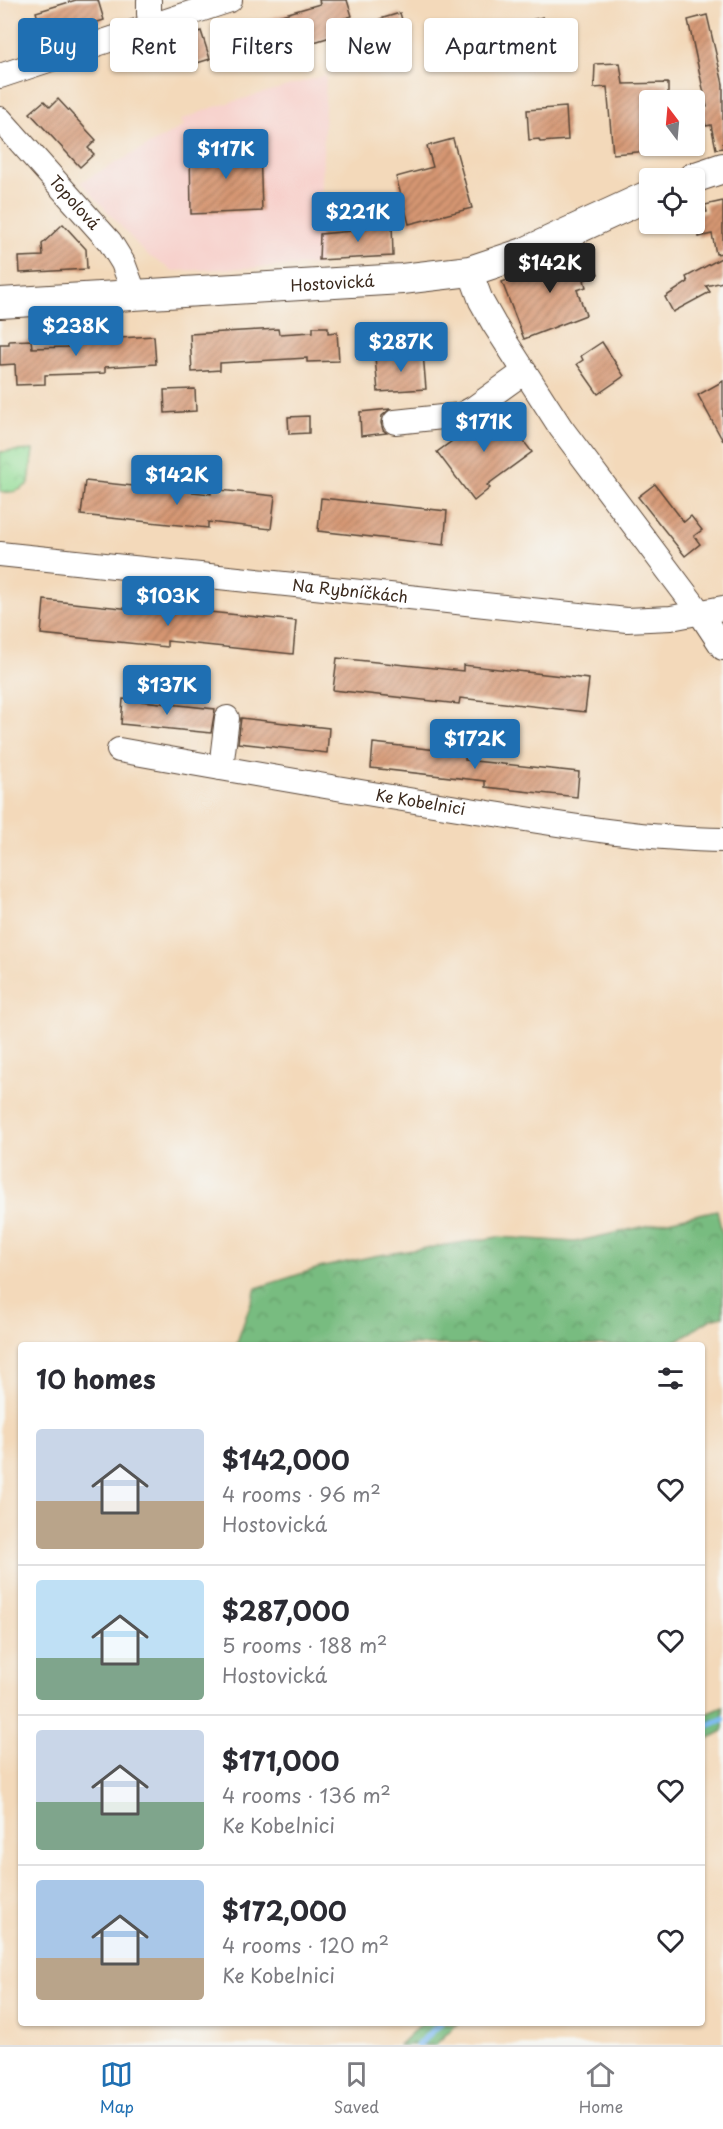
<!DOCTYPE html>
<meta charset="utf-8">
<style>
body{margin:0;font-family:"Playpen Sans",sans-serif;background:#f2f2f3;color:#2b2b33;height:100vh;display:flex;flex-direction:column;font-size:22px;white-space:nowrap}
*{box-sizing:border-box;margin:0}
p{font-size:20px;color:#7c7c81}
.icon{flex:none;width:33px;height:33px;fill:none;stroke:currentColor;stroke-width:2;stroke-linecap:round;stroke-linejoin:round}
.map{position:relative;flex:1;overflow:hidden}
.details{position:absolute;left:18px;top:1342px;width:687px;height:684px;display:flex;flex-direction:column;background:#fff;border-radius:6px;box-shadow:0 2px 4px #0004}
.details>*{flex:none}
.banner{position:absolute;left:18px;top:18px;width:687px;height:54px;display:flex;gap:12px}
.needle{width:39px;rotate:344deg}
.buttons{position:absolute;left:639px;top:90px;display:grid;gap:12px}
.buttons a{display:grid;place-items:center;width:66px;height:66px;border-radius:6px;background:#fff;box-shadow:0 2px 4px #0004;font-size:30px}
.price{position:absolute;translate:-50% -51px;padding:0 14px;border-radius:6px;background:#1f6fb2;color:#fff;font-size:20px;line-height:39px;filter:drop-shadow(0 2px 3px #0008)}
.price::after{content:'';position:absolute;left:50%;top:36px;width:18px;height:14px;margin-left:-9px;background:inherit;clip-path:polygon(0 0,100% 0,50% 100%)}
.price.on{background:#222;color:#fff}
ul{padding:0;list-style:none}
li{display:flex;align-items:center;gap:18px;height:150px;padding:0 18px}
li+li{border-top:2px solid #e1e1e2}
li span{display:grid;place-items:center;flex:none;width:168px;height:120px;border-radius:6px;color:#555}
li>.icon{margin-inline-start:auto}
span .icon{width:72px;height:72px;fill:#fffc;stroke-width:1}
li b{font-size:26px}
h2{display:flex;justify-content:space-between;align-items:center;height:72px;padding:0 18px;font-size:26px}
.tag{padding:0 21px;border-radius:6px;background:#fff;box-shadow:0 2px 4px #0004;font-size:21px;line-height:54px}
.tag.on{background:#1f6fb2;color:#fff}
.menu{display:flex;justify-content:space-around;align-items:center;height:84px;border-top:2px solid #e1e1e2;background:#fff;font-size:16px;color:#7c7c81}
.menu a{display:grid;justify-items:center;gap:3px}
.menu .on{color:#1f6fb2}
.map>svg:first-child{display:block}
</style>
<div class="map">
<svg width="723" height="2045" viewBox="0 0 723 2045">
<defs>
<pattern id="forest-crowns" width="20" height="18" patternUnits="userSpaceOnUse" patternTransform="scale(1.5)"><rect width="20" height="18" fill="#78bc80"/><path d="M2 6a3 3 0 1 1 6 0M12 15a3 3 0 1 1 6 0" fill="none" stroke="#649968"/></pattern>
<pattern id="park-crowns" width="20" height="18" patternUnits="userSpaceOnUse" patternTransform="scale(1.5)"><rect width="20" height="18" fill="#95dd98"/><path d="M2 6a3 3 0 1 1 6 0M12 15a3 3 0 1 1 6 0" fill="none" stroke="#81be83"/></pattern>
<pattern id="building-hatch" width="6" height="6" patternUnits="userSpaceOnUse" patternTransform="scale(1.5)"><rect width="6" height="6" fill="#d59672"/><path d="M-1 1l2-2M0 6l6-6M5 7l2-2" fill="none" stroke="#ae7b5d"/></pattern>
</defs>
<rect width="100%" height="100%" fill="#f6f6f2"/>
<filter id="ink" filterUnits="userSpaceOnUse"><feTurbulence type="fractalNoise" baseFrequency=".0167" numOctaves="2"/><feDisplacementMap in="SourceGraphic" scale="12" xChannelSelector="R" yChannelSelector="G"/><feConvolveMatrix kernelMatrix="1 2 1 2 8 2 1 2 1" color-interpolation-filters="sRGB"/></filter>
<filter id="wash" filterUnits="userSpaceOnUse"><feTurbulence type="fractalNoise" baseFrequency=".008" numOctaves="4" result="noise"/><feDisplacementMap in="SourceGraphic" scale="24" xChannelSelector="R" yChannelSelector="G"/><feGaussianBlur stdDeviation="1.35" result="paint"/><feColorMatrix in="noise" values="0 0 0 0 0 0 0 0 0 0 0 0 0 0 0 0 0 1.4 0 .05"/><feComposite in="paint" operator="in"/></filter>
<g filter="url(#wash)">
<rect width="100%" height="100%" fill="#f3d9ba"/>
<!-- built -->
<polygon fill="#f7d0cb" points="326,75 319,265 173,271 146,254 81,182 184,126 181,120 211,108"/>
<!-- forest -->
<g fill="url(#forest-crowns)" stroke="#5a734f" stroke-width="1.5">
<polygon points="717,1210 723,1237 723,1316 711,1319 670,1345 236,1345 256,1288 319,1268 374,1256 498,1237 575,1242"/>
<polygon points="723,1707 723,1731 702,1742 702,1716"/>
<polygon points="421,2024 457,2024 435,2045 399,2045"/>
</g>
<!-- park -->
<path fill="url(#park-crowns)" stroke="#68845b" stroke-width="1.5" d="M33 450 29 483C21 491 10 494 0 491V452Z"/>
<g fill="none" stroke-linecap="round" stroke-linejoin="round">
<!-- stream -->
<g stroke="#81bcf3" stroke-width="6">
<polyline points="702,1728 723,1719"/>
<polyline points="418,2045 440,2024"/>
</g>
</g>
<g id="blocks">
<!-- building -->
<g fill="url(#building-hatch)">
<polygon points="76,0 98,0 104,20 44,39 36,12"/>
<polygon points="319,0 347,0 352,16 336,21 340,34 282,52 280,46 252,55 243,26 320,4"/>
<polygon points="400,13 405,30 385,36 380,19"/>
<polygon points="707,15 723,84 723,148 716,149 711,125 706,126 702,108 707,107 688,20"/>
<polygon points="543,17 551,46 527,52 519,23"/>
<polygon points="201,31 210,59 181,68 172,41"/>
<polygon points="620,63 623,84 668,83 668,100 650,100 650,151 613,154 607,87 594,88 595,64"/>
<polygon points="58,99 96,140 88,148 94,154 80,167 30,113 44,101 50,107"/>
<polygon points="566,107 568,140 540,142 539,139 529,140 527,110"/>
<polygon points="453,139 472,208 409,224 396,177 433,167 427,146"/>
<polygon points="260,147 262,211 191,214 190,149"/>
<polygon points="723,201 723,253 716,254 712,234 699,237 694,215 707,212 705,205"/>
<polygon points="392,222 393,256 319,260 320,234 352,231 352,228 373,227 373,223"/>
<polygon points="63,224 86,249 87,269 20,273 19,257 43,256 42,244"/>
<polygon points="589,250 598,274 584,280 586,287 577,290 586,315 524,339 502,282"/>
<polygon points="723,257 723,282 706,286 710,292 673,312 665,297 688,282 686,277"/>
<polygon points="313,327 328,327 328,333 337,332 339,361 307,362 307,358 220,363 220,370 192,372 190,334 278,329 279,334 313,332"/>
<polygon points="154,336 156,364 105,367 105,373 45,375 45,384 16,385 15,364 0,365 0,344 9,344 9,341 31,340 32,348 68,347 67,341"/>
<polygon points="602,342 624,376 598,394 577,364 583,360 581,356"/>
<polygon points="423,353 426,389 378,392 375,357"/>
<polygon points="723,381 723,441 698,395"/>
<polygon points="195,389 196,411 165,413 164,390"/>
<polygon points="498,408 532,452 487,485 490,488 474,501 437,452"/>
<polygon points="390,409 382,416 381,423 383,430 387,433 361,436 360,412"/>
<polygon points="309,416 309,433 289,434 288,417"/>
<polygon points="85,481 211,494 211,489 275,496 271,529 208,522 208,528 81,515"/>
<polygon points="655,484 684,522 691,516 702,530 694,536 700,544 685,556 638,497"/>
<polygon points="321,498 447,511 444,545 318,531"/>
<polygon points="44,600 170,613 170,608 296,621 293,654 167,641 167,647 41,634"/>
<polygon points="337,658 463,671 463,665 589,679 585,712 460,698 459,704 333,690"/>
<polygon points="123,699 215,709 211,733 121,724"/>
<polygon points="241,718 329,728 327,753 238,743"/>
<polygon points="373,743 465,753 465,760 579,772 577,797 485,787 485,781 371,768"/>
</g>
</g>
</g>
<g filter="url(#ink)">
<use href="#blocks" fill-opacity="0" stroke="#574435" stroke-width="1.5"/>
<g fill="none" stroke-linecap="round" stroke-linejoin="round">
<!-- minor casing -->
<g stroke="#574435" stroke-width="26">
<g id="minor">
<polyline points="149,0 149,14 152,25"/>
<polyline points="0,76 230,0"/>
<path id="s1" d="M0 119 110 242 123 263 135 295"/>
<polyline points="470,271 481,301 494,324 561,428 700,613 723,648"/>
<polyline points="395,422 461,415 474,408 524,372"/>
<path id="s2" d="M0 554 627 620 671 618 723 608"/>
<path id="s3" d="M119 750C236 771 352 791 470 810 552 823 640 839 723 840"/>
<polyline points="221,768 227,718"/>
</g>
</g>
<!-- major casing -->
<g stroke="#574435" stroke-width="32">
<g id="major">
<polyline points="693,178 723,168"/>
<path id="s4" d="M0 303 402 279 470 271 524 253 650 195"/>
</g>
</g>
<!-- minor -->
<use href="#minor" stroke="#fff" stroke-width="24"/>
<!-- major -->
<use href="#major" stroke="#fff" stroke-width="30"/>
</g>
</g>
<g text-anchor="middle" stroke-width="4.5" stroke-linejoin="round" paint-order="stroke">
<!-- street labels -->
<g font-size="16" fill="#3b2a1e" stroke="#f6f6f2">
<text dy="6" stroke="none"><textPath href="#s1" startOffset="112">Topolová</textPath></text>
<text dy="6" stroke="none"><textPath href="#s4" startOffset="333">Hostovická</textPath></text>
<text dy="6" stroke="none"><textPath href="#s2" startOffset="352">Na Rybníčkách</textPath></text>
<text dy="6" stroke="none"><textPath href="#s3" startOffset="306">Ke Kobelnici</textPath></text>
</g>
</g>
</svg>
<div class="buttons">
<a><svg class="needle" viewBox="-14 -14 28 28"><path d="M0-13l5 13h-10z" fill="#e53935"/><path d="M0 13l5-13h-10z" fill="#7c7c81"/></svg></a>
<a><svg class="icon" aria-label="locate" viewBox="0 0 24 24"><circle cx="12" cy="12" r="6"/><path d="M12 2v4M12 18v4M2 12h4M18 12h4"/></svg></a>
</div>
<b class="price" style="left:226px;top:180px">$117K</b>
<b class="price" style="left:358px;top:243px">$221K</b>
<b class="price on" style="left:550px;top:294px">$142K</b>
<b class="price" style="left:76px;top:357px">$238K</b>
<b class="price" style="left:401px;top:373px">$287K</b>
<b class="price" style="left:484px;top:453px">$171K</b>
<b class="price" style="left:177px;top:506px">$142K</b>
<b class="price" style="left:168px;top:627px">$103K</b>
<b class="price" style="left:167px;top:716px">$137K</b>
<b class="price" style="left:475px;top:770px">$172K</b>
<div class="banner">
<a class="tag on">Buy</a>
<a class="tag">Rent</a>
<a class="tag">Filters</a>
<a class="tag">New</a>
<a class="tag">Apartment</a>
</div>
<section class="details">
<h2>10 homes<svg class="icon" aria-label="filters" viewBox="0 0 24 24"><path d="M4 7h16M4 17h16"/><circle cx="9" cy="7" r="2"/><circle cx="15" cy="17" r="2"/></svg></h2>
<ul>
<li><span style="background:linear-gradient(#c9d6e8 60%,#b9a48a 0)"><svg class="icon" aria-label="home" viewBox="0 0 24 24"><path d="M3 11l9-7 9 7M6 9v11h12V9"/></svg></span><div><b>$142,000</b><p>4 rooms · 96 m²</p><p>Hostovická</p></div><svg class="icon" aria-label="heart" viewBox="0 0 24 24"><path d="M12 20l-8-8c-3-5 5-10 8-4 3-6 11-1 8 4z"/></svg></li>
<li><span style="background:linear-gradient(#bfe0f5 65%,#7fa58c 0)"><svg class="icon" aria-label="home" viewBox="0 0 24 24"><path d="M3 11l9-7 9 7M6 9v11h12V9"/></svg></span><div><b>$287,000</b><p>5 rooms · 188 m²</p><p>Hostovická</p></div><svg class="icon" aria-label="heart" viewBox="0 0 24 24"><path d="M12 20l-8-8c-3-5 5-10 8-4 3-6 11-1 8 4z"/></svg></li>
<li><span style="background:linear-gradient(#c9d6e8 60%,#7fa58c 0)"><svg class="icon" aria-label="home" viewBox="0 0 24 24"><path d="M3 11l9-7 9 7M6 9v11h12V9"/></svg></span><div><b>$171,000</b><p>4 rooms · 136 m²</p><p>Ke Kobelnici</p></div><svg class="icon" aria-label="heart" viewBox="0 0 24 24"><path d="M12 20l-8-8c-3-5 5-10 8-4 3-6 11-1 8 4z"/></svg></li>
<li><span style="background:linear-gradient(#a9c7e8 65%,#b9a48a 0)"><svg class="icon" aria-label="home" viewBox="0 0 24 24"><path d="M3 11l9-7 9 7M6 9v11h12V9"/></svg></span><div><b>$172,000</b><p>4 rooms · 120 m²</p><p>Ke Kobelnici</p></div><svg class="icon" aria-label="heart" viewBox="0 0 24 24"><path d="M12 20l-8-8c-3-5 5-10 8-4 3-6 11-1 8 4z"/></svg></li>
</ul>
</section>
</div>
<nav class="menu">
<a class="on"><svg class="icon" aria-label="map" viewBox="0 0 24 24"><path d="M3 6l6-2 6 2 6-2v14l-6 2-6-2-6 2zM9 4v14M15 6v14"/></svg>Map</a>
<a><svg class="icon" aria-label="saved" viewBox="0 0 24 24"><path d="M7 4h10v16l-5-4-5 4z"/></svg>Saved</a>
<a><svg class="icon" aria-label="home" viewBox="0 0 24 24"><path d="M3 11l9-7 9 7M6 9v11h12V9"/></svg>Home</a>
</nav>
